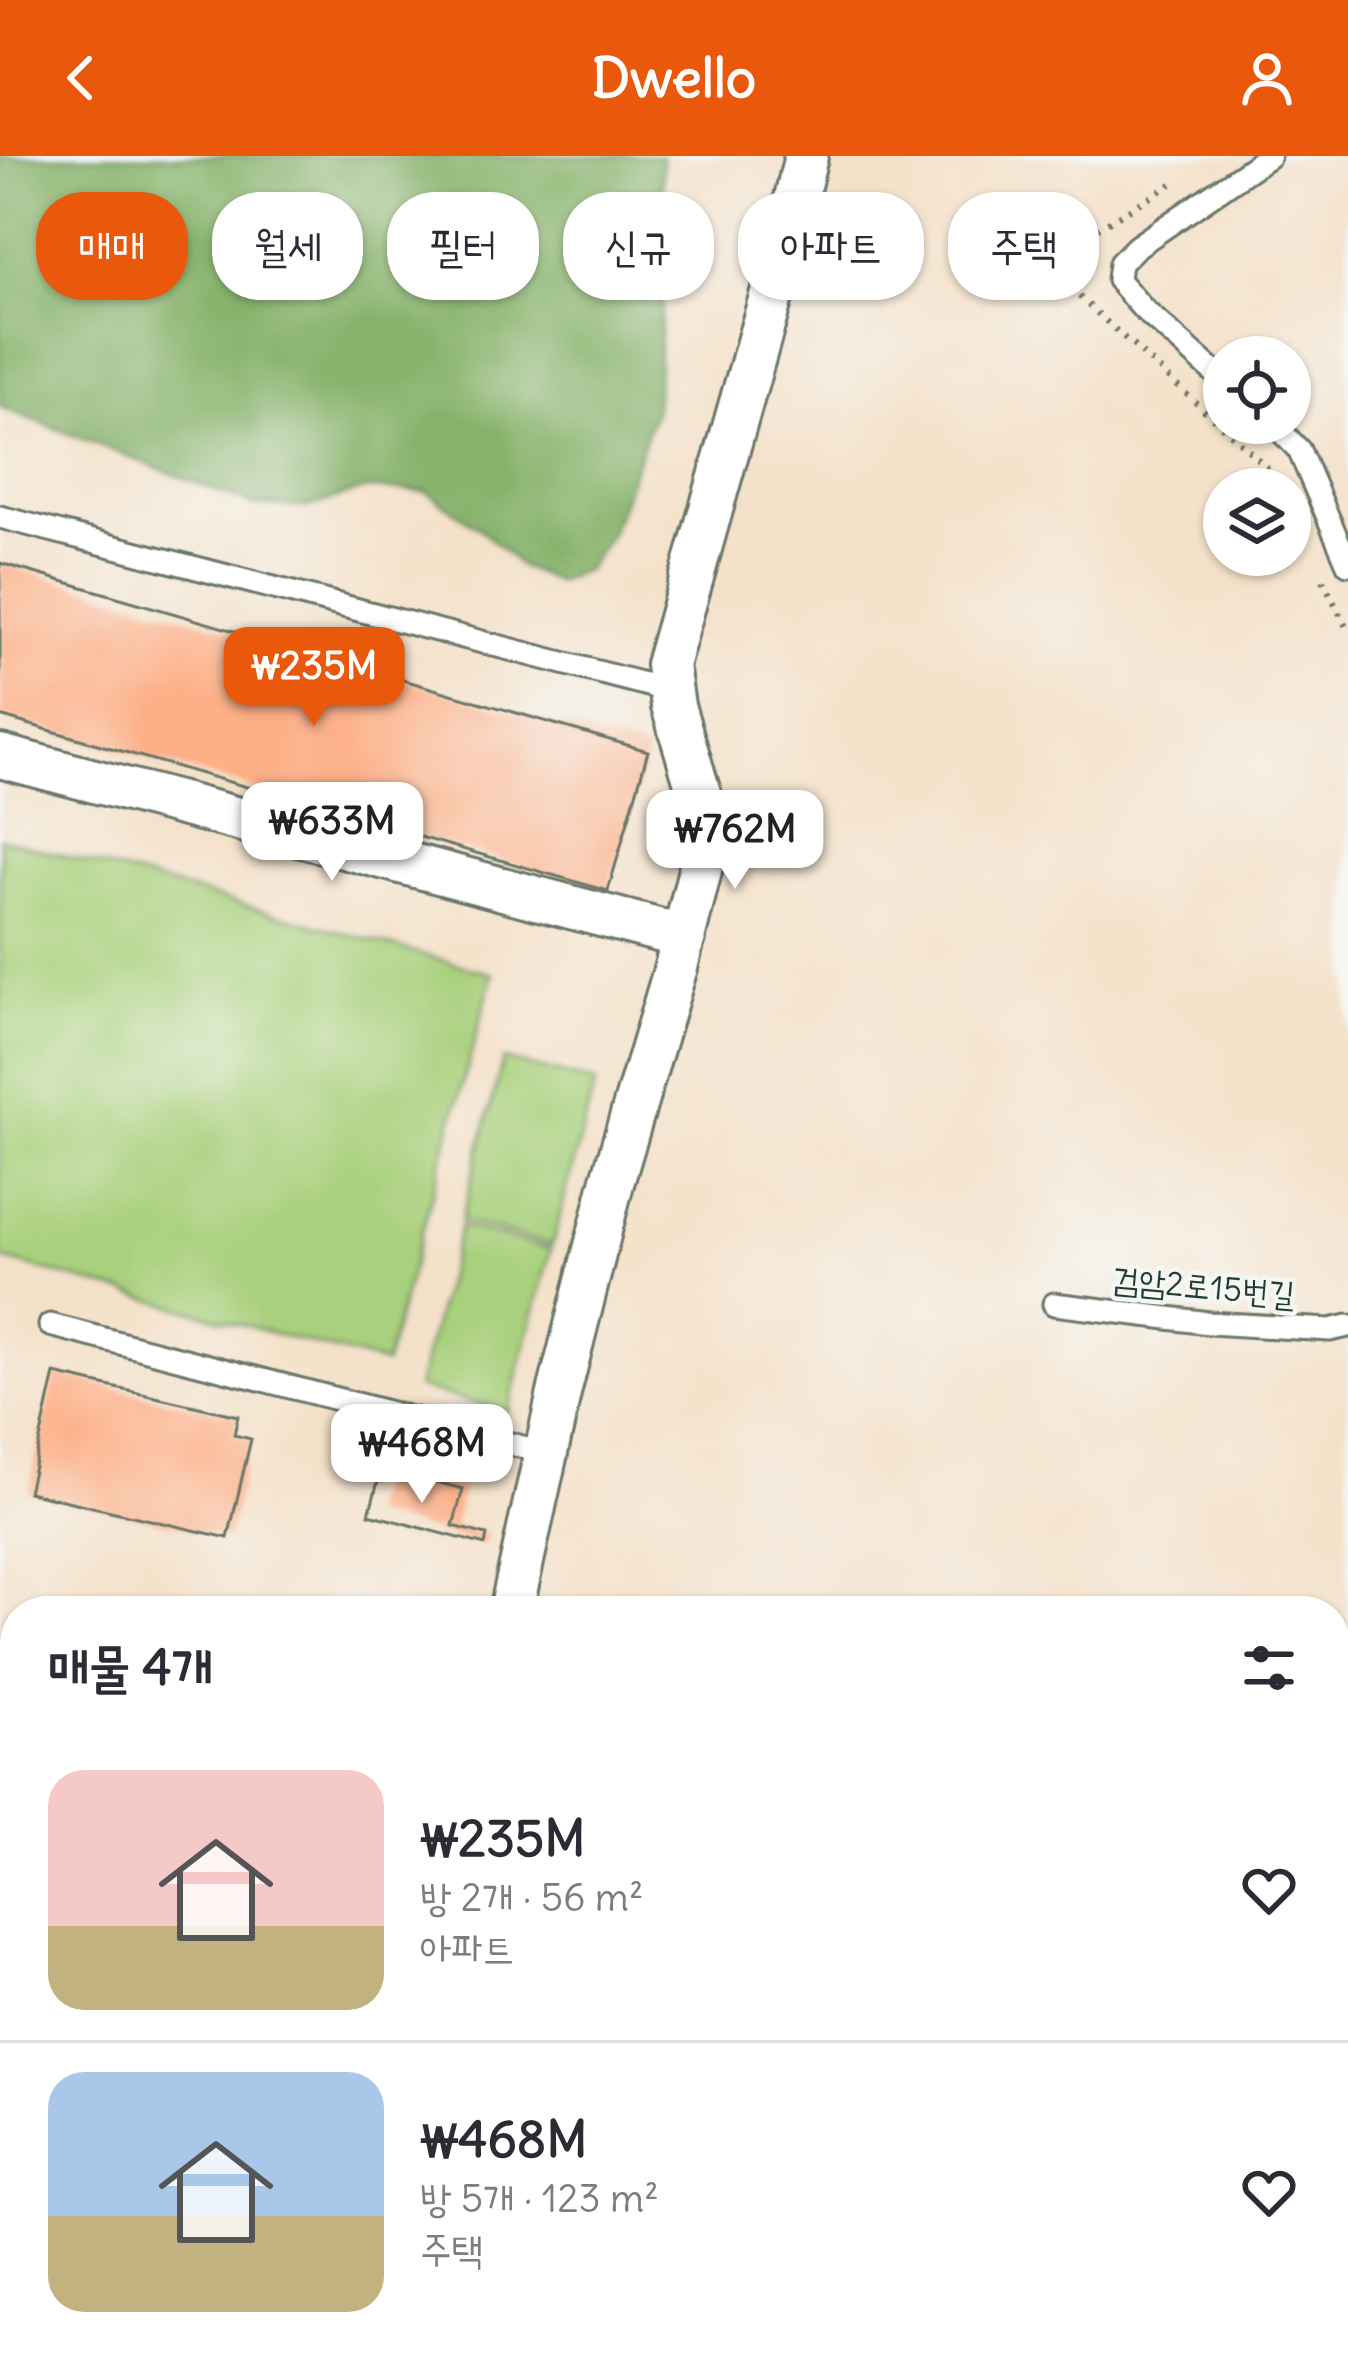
<!DOCTYPE html>
<html lang="ko">
<meta charset="utf-8">
<style>
body{margin:0;font-family:Delius,"Poor Story",sans-serif;background:#f7f7f7;color:#2b2b33;height:100vh;display:flex;flex-direction:column;font-size:45px;white-space:nowrap}
*{box-sizing:border-box;margin:0}
p{font-size:39px;color:#7c7c81}
.icon{flex:none;width:66px;height:66px;fill:none;stroke:currentColor;stroke-width:2;stroke-linecap:round;stroke-linejoin:round}
.map{position:relative;flex:1;overflow:hidden}
.sheet{position:absolute;left:0px;top:1440px;width:1350px;height:771px;display:flex;flex-direction:column;background:#fff;border-radius:48px 48px 0 0;box-shadow:0 3px 9px #0004}
.sheet>*{flex:none}
.top-card{position:absolute;left:36px;top:36px;width:1278px;height:108px;display:flex;gap:24px}
.controls{position:absolute;left:1203px;top:180px;display:grid;gap:24px}
.controls a{display:grid;place-items:center;width:108px;height:108px;border-radius:50%;background:#fff;box-shadow:0 3px 9px #0004;font-size:60px}
.price{position:absolute;translate:-50% -102px;padding:0 27px;border-radius:24px;background:#fff;color:#222;font-size:39px;line-height:78px;filter:drop-shadow(0 3px 6px #0008)}
.price::after{content:'';position:absolute;left:50%;top:72px;width:36px;height:27px;margin-left:-18px;background:inherit;clip-path:polygon(0 0,100% 0,50% 100%)}
.price.current{background:#ea580c;color:#fff}
ul{padding:0;list-style:none}
li{display:flex;align-items:center;gap:36px;height:300px;padding:0 48px}
li+li{border-top:3px solid #e1e1e2}
li span{display:grid;place-items:center;flex:none;width:336px;height:240px;border-radius:36px;color:#555}
li>.icon{margin-inline-start:auto}
span .icon{width:144px;height:144px;fill:#fffc;stroke-width:1}
li b{font-size:51px}
h2{display:flex;justify-content:space-between;align-items:center;height:144px;padding:0 48px;font-size:51px}
.chip{padding:0 42px;border-radius:48px;background:#fff;box-shadow:0 3px 9px #0004;font-size:42px;line-height:108px}
.chip.current{background:#ea580c;color:#fff}
header{display:flex;justify-content:space-between;align-items:center;height:156px;padding:0 48px;background:#ea580c;color:#fff;font-size:54px;font-weight:700}
.map>svg:first-child{display:block}
</style>
<header><svg class="icon" aria-label="back" viewBox="0 0 24 24"><path d="M15 5l-7 7 7 7"/></svg>Dwello<svg class="icon" aria-label="person" viewBox="0 0 24 24"><circle cx="12" cy="8" r="4"/><path d="M4 21q1-7 8-7t8 7"/></svg></header>
<div class="map">
<svg width="1348" height="2209" viewBox="0 0 1348 2209">
<rect width="100%" height="100%" fill="#f6f6f2"/>
<filter id="ink" filterUnits="userSpaceOnUse"><feTurbulence type="fractalNoise" baseFrequency=".00833" numOctaves="2"/><feDisplacementMap in="SourceGraphic" scale="24" xChannelSelector="R" yChannelSelector="G"/><feConvolveMatrix kernelMatrix="1 2 1 2 8 2 1 2 1" color-interpolation-filters="sRGB"/></filter>
<filter id="wash" filterUnits="userSpaceOnUse"><feTurbulence type="fractalNoise" baseFrequency=".004" numOctaves="4" result="noise"/><feDisplacementMap in="SourceGraphic" scale="48" xChannelSelector="R" yChannelSelector="G"/><feGaussianBlur stdDeviation="2.7" result="paint"/><feColorMatrix in="noise" values="0 0 0 0 0 0 0 0 0 0 0 0 0 0 0 0 0 1.4 0 .05"/><feComposite in="paint" operator="in"/></filter>
<g filter="url(#wash)">
<rect width="100%" height="100%" fill="#f4e1c9"/>
<!-- green -->
<g fill="#a9d07b" stroke="#648658" stroke-width="3">
<polygon points="0,682 493,818 385,1208 0,1102"/>
<polygon points="503,903 595,927 552,1089 461,1065"/>
<polygon points="460,1070 551,1093 508,1256 417,1232"/>
</g>
<!-- forest -->
<polygon fill="#86b26b" stroke="#527850" stroke-width="3" points="0,0 662,0 664,116 655,254 610,379 587,413 557,426 521,411 480,373 426,335 366,333 308,351 253,349 0,251"/>
<g id="blocks">
<!-- building -->
<g fill="#fdaf86">
<polygon points="0,407 648,595 608,735 0,560"/>
<polygon points="55,1218 238,1260 234,1279 251,1283 228,1382 28,1336"/>
<polygon points="380,1318 415,1327 417,1321 463,1333 453,1370 487,1379 485,1389 369,1358"/>
<polygon points="0,1529 11,1531 3,1589 0,1589"/>
<polygon points="5,1700 15,1701 15,1781 0,1778 0,1734"/>
</g>
</g>
</g>
<g filter="url(#ink)">
<use href="#blocks" fill-opacity="0" stroke="#6a7668" stroke-width="3"/>
<g fill="none" stroke-linecap="round" stroke-linejoin="round">
<!-- service casing -->
<g stroke="#6a7668" stroke-width="27">
<g id="service">
<polyline points="1224,225 1143,153 1118,124 1120,107 1136,91 1269,0"/>
<polyline points="1273,267 1299,294 1348,408"/>
<polyline points="0,361 671,535"/>
<polyline points="1054,1148 1209,1167 1330,1174 1348,1170"/>
<polyline points="50,1169 546,1297"/>
<polyline points="0,2081 15,2082"/>
<polyline points="360,2196 381,2209"/>
<polyline points="860,2196 876,2209"/>
<polyline points="1163,2209 1178,2196"/>
</g>
</g>
<!-- minor casing -->
<g stroke="#6a7668" stroke-width="48">
<g id="minor">
<polyline points="0,600 684,781"/>
<polyline points="511,1455 560,1233 612,1027 676,811 704,698 702,647 673,550 667,509 782,102 806,0"/>
<polyline points="10,1645 15,1609"/>
</g>
</g>
<!-- tertiary casing -->
<g stroke="#6a7668" stroke-width="57">
<g id="tertiary">
<polyline points="0,1839 15,1842"/>
<polyline points="1335,2087 1348,2087"/>
</g>
</g>
<!-- path -->
<g stroke="#6a7668" stroke-width="6" stroke-dasharray="3 9" stroke-linecap="butt">
<polyline points="1172,28 1041,106 1270,314 1279,333"/>
<polyline points="1290,355 1299,374"/>
<polyline points="1323,424 1348,475"/>
<polyline points="1335,2038 1348,2039"/>
</g>
<!-- service -->
<use href="#service" stroke="#fff" stroke-width="21"/>
<!-- minor -->
<use href="#minor" stroke="#fff" stroke-width="42"/>
<!-- tertiary -->
<use href="#tertiary" stroke="#fff" stroke-width="51"/>
</g>
</g>
<g text-anchor="middle" stroke-width="9" stroke-linejoin="round" paint-order="stroke">
<!-- street labels -->
<g font-size="33" fill="#1f3d34" stroke="#f6f6f2">
<text transform="translate(1204 1130) rotate(5)" y="12">검암2로15번길</text>
</g>
</g>
</svg>
<div class="controls">
<a><svg class="icon" aria-label="locate" viewBox="0 0 24 24"><circle cx="12" cy="12" r="6"/><path d="M12 2v4M12 18v4M2 12h4M18 12h4"/></svg></a>
<a><svg class="icon" aria-label="layers" viewBox="0 0 24 24"><path d="M12 4l9 5-9 5-9-5zM3 14l9 5 9-5"/></svg></a>
</div>
<b class="price current" style="left:314px;top:573px">₩235M</b>
<b class="price" style="left:332px;top:728px">₩633M</b>
<b class="price" style="left:735px;top:736px">₩762M</b>
<b class="price" style="left:422px;top:1350px">₩468M</b>
<div class="top-card">
<a class="chip current">매매</a>
<a class="chip">월세</a>
<a class="chip">필터</a>
<a class="chip">신규</a>
<a class="chip">아파트</a>
<a class="chip">주택</a>
</div>
<section class="sheet">
<h2>매물 4개<svg class="icon" aria-label="filters" viewBox="0 0 24 24"><path d="M4 7h16M4 17h16"/><circle cx="9" cy="7" r="2"/><circle cx="15" cy="17" r="2"/></svg></h2>
<ul>
<li><span style="background:linear-gradient(#f6c9c9 65%,#c2b280 0)"><svg class="icon" aria-label="home" viewBox="0 0 24 24"><path d="M3 11l9-7 9 7M6 9v11h12V9"/></svg></span><div><b>₩235M</b><p>방 2개 · 56 m²</p><p>아파트</p></div><svg class="icon" aria-label="heart" viewBox="0 0 24 24"><path d="M12 20l-8-8c-3-5 5-10 8-4 3-6 11-1 8 4z"/></svg></li>
<li><span style="background:linear-gradient(#a9c7e8 60%,#c2b280 0)"><svg class="icon" aria-label="home" viewBox="0 0 24 24"><path d="M3 11l9-7 9 7M6 9v11h12V9"/></svg></span><div><b>₩468M</b><p>방 5개 · 123 m²</p><p>주택</p></div><svg class="icon" aria-label="heart" viewBox="0 0 24 24"><path d="M12 20l-8-8c-3-5 5-10 8-4 3-6 11-1 8 4z"/></svg></li>
</ul>
</section>
</div>
